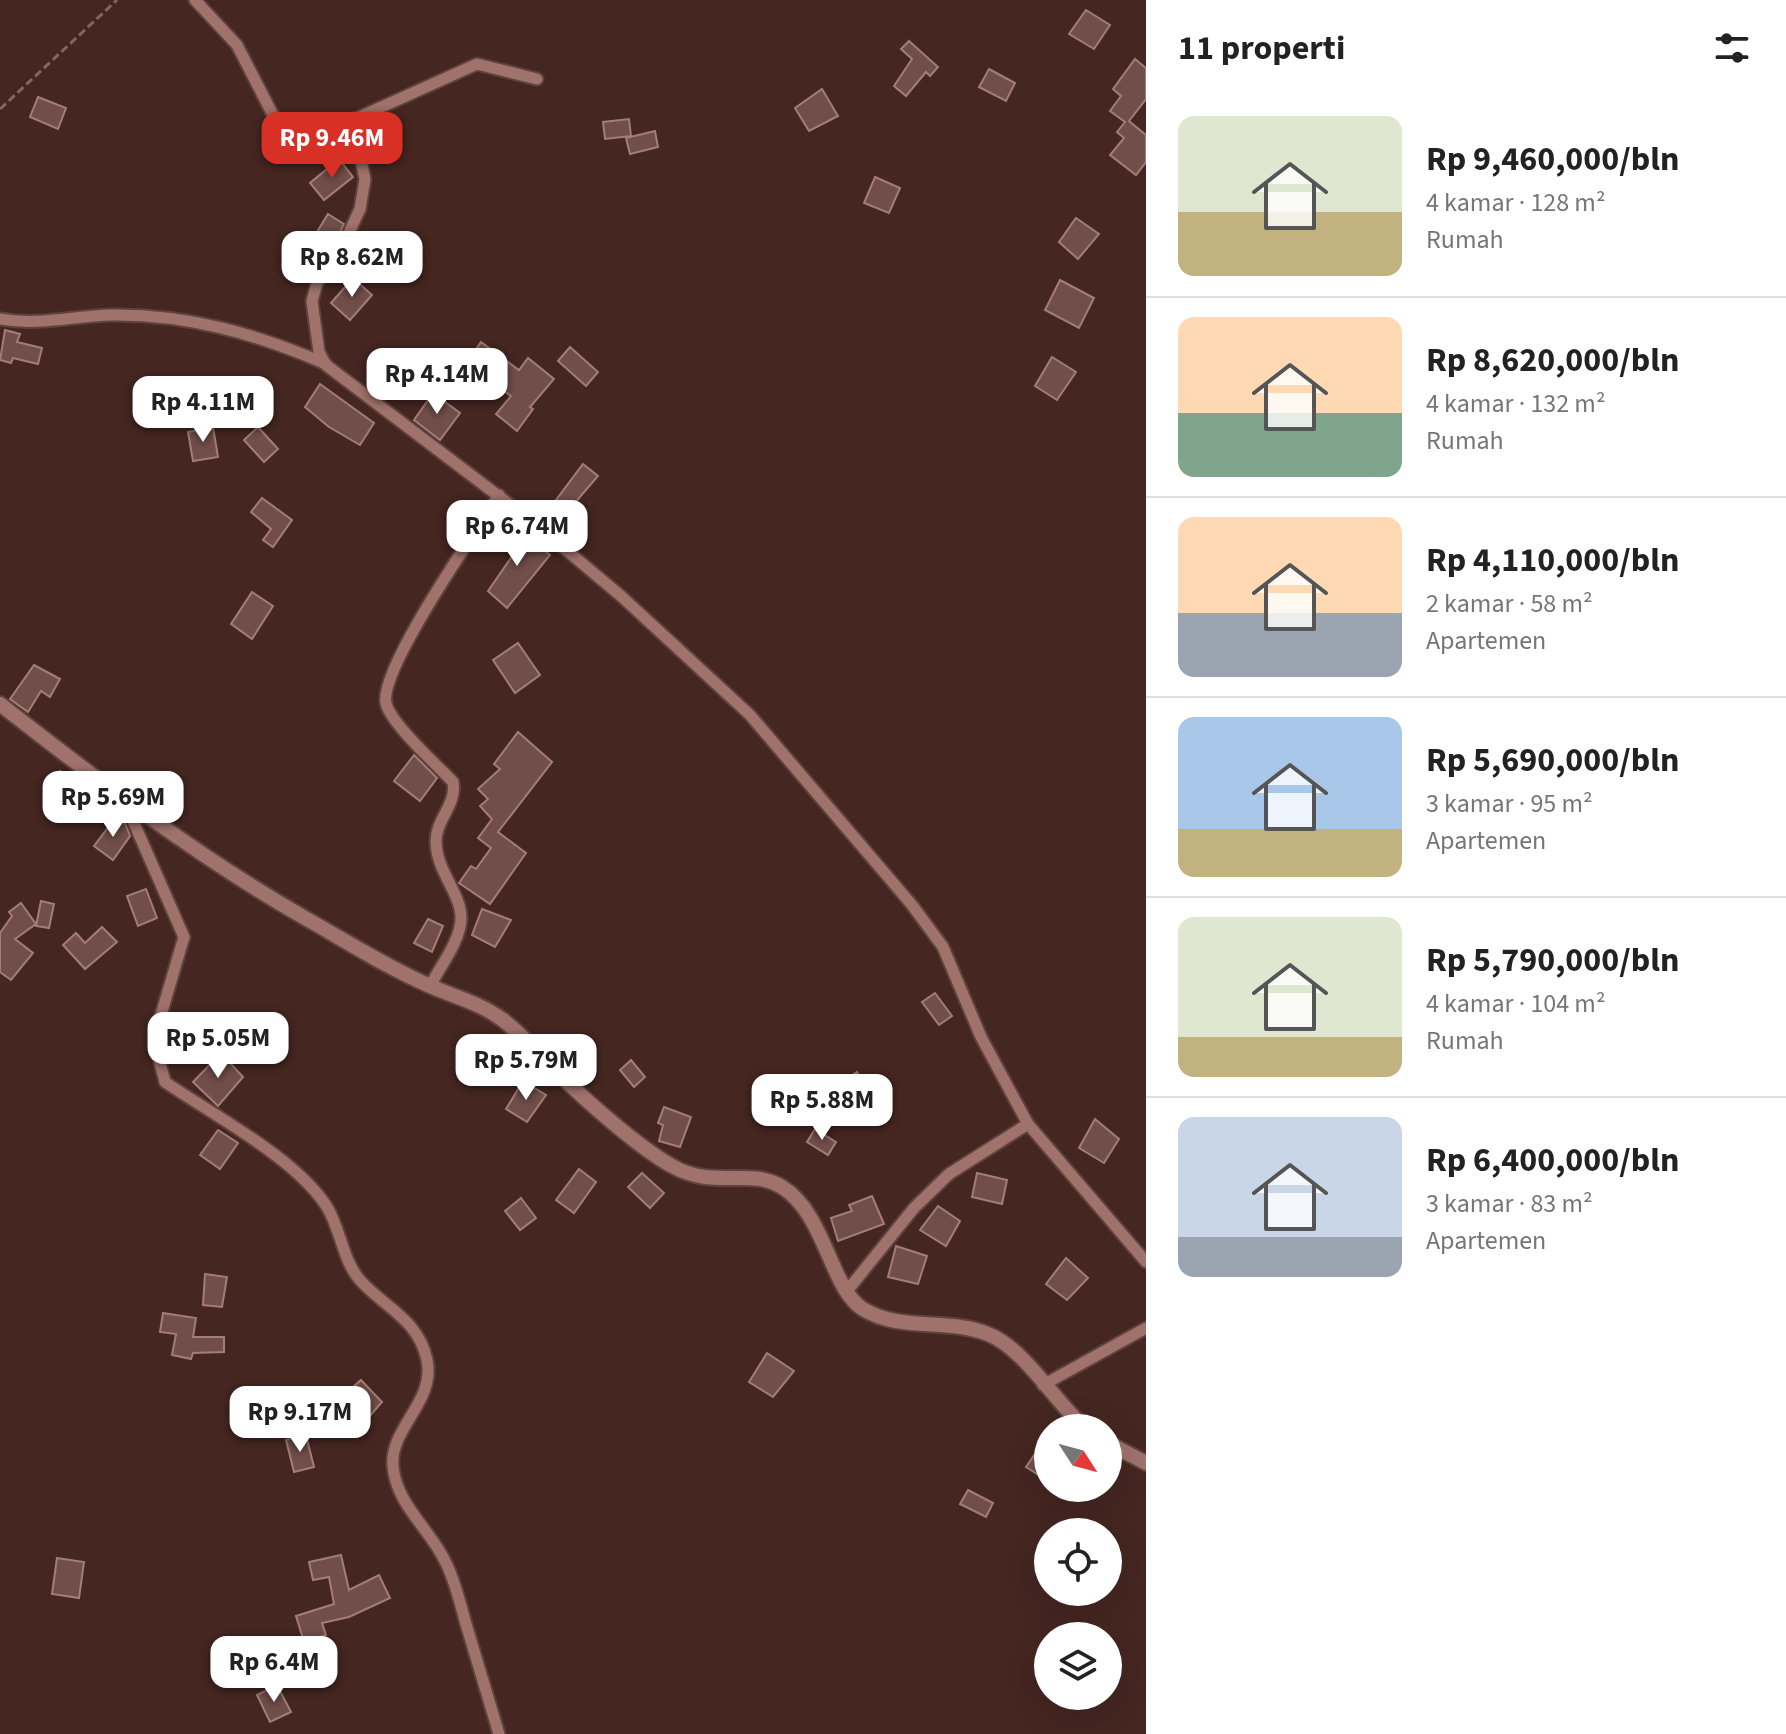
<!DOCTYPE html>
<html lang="id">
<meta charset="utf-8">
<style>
body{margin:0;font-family:"Source Sans 3",sans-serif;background:#f2f2f2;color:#222;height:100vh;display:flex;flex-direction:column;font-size:30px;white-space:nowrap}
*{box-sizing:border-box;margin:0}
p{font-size:26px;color:#767676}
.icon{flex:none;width:44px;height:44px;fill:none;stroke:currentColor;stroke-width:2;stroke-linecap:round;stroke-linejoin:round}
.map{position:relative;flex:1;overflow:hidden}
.sheet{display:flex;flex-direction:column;background:#fff;width:640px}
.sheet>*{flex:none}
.needle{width:52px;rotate:126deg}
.buttons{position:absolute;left:1034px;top:1414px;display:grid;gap:16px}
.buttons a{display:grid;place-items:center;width:88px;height:88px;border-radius:50%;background:#fff;box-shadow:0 8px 32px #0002;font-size:40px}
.price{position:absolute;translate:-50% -68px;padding:0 18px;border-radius:16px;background:#fff;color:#222;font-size:26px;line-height:52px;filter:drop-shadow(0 2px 4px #0008)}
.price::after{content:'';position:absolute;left:50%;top:48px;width:24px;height:18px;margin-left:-12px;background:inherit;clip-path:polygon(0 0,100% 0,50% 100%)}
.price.current{background:#d93025;color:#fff}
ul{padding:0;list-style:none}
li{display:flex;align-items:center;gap:24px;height:200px;padding:0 32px}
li+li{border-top:2px solid #e0e0e0}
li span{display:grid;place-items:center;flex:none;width:224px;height:160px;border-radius:16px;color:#555}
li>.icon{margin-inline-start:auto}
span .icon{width:96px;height:96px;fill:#fffc;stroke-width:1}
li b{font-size:34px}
h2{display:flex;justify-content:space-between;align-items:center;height:96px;padding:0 32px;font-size:34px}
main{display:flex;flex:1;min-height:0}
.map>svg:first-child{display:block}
</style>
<main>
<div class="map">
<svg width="1146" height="1734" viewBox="0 0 1146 1734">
<rect width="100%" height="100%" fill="#452621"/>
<!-- building -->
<g fill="#714e49" stroke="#a37d77" stroke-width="2">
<polygon points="1086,10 1110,25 1094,49 1069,34"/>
<polygon points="909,41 938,67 930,76 926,72 906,96 894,86 912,59 901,49"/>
<polygon points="1135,59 1146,68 1146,99 1129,121 1146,135 1146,162 1136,175 1110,155 1124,138 1117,132 1125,122 1110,111 1121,96 1113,89"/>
<polygon points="989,69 1015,83 1006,101 979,87"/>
<polygon points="822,89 838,116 809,131 795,108"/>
<polygon points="38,97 66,108 58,129 30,117"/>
<polygon points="629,119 631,136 605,139 603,122"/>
<polygon points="655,131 658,147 630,154 626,138"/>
<polygon points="339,159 353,177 324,200 310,183"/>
<polygon points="875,177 900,188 889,213 864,203"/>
<polygon points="328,214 344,224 334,244 310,255 303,238 317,232"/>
<polygon points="1076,218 1099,234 1078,259 1059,242"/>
<polygon points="353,278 372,295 350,320 331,303"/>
<polygon points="1060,280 1094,298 1079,328 1045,310"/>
<polygon points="5,330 20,334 17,342 42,348 38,364 13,358 11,363 0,360"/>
<polygon points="481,342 519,370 528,358 554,379 530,407 533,409 517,431 496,414 511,396 466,364"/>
<polygon points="570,347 598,372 586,386 558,361"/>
<polygon points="1052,357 1076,372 1057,400 1035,386"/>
<polygon points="320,384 374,423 360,445 329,427 305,407"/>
<polygon points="433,393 460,413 440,440 414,420"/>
<polygon points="213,427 218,457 193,461 188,432"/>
<polygon points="258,427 278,449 264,462 244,440"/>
<polygon points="583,464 598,476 573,505 580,511 567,527 547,512"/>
<polygon points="262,498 292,520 273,547 263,540 271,529 251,512"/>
<polygon points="510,527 524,540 526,537 550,555 507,608 488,591 515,552 500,538"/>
<polygon points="252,592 273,606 252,639 231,624"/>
<polygon points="518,643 540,675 515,693 493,660"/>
<polygon points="34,665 60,679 50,697 41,691 28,712 10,699"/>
<polygon points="518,732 552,762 498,832 526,853 490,904 459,883 471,866 476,869 491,848 478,838 492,819 480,806 488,799 478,789 500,769 494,764"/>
<polygon points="414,755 437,778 420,801 394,781"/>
<polygon points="60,771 77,784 69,796 64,793 58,801 45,791"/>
<polygon points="116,817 125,823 130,836 113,860 94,846"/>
<polygon points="146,889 157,918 138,926 127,896"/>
<polygon points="41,901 54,904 49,928 36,926"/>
<polygon points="21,903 36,924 15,939 33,953 11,980 0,972 0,933 12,916 9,912"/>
<polygon points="482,909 511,920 495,947 472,935"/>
<polygon points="428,919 443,926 432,952 414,943"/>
<polygon points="102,927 117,942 85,969 63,945 76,933 85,943"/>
<polygon points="935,993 952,1016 939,1025 922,1002"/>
<polygon points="222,1016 229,1034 203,1044 196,1025"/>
<polygon points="221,1053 243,1077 218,1106 193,1082"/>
<polygon points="577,1054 590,1069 578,1079 564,1064"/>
<polygon points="631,1060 645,1077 634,1087 620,1070"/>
<polygon points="857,1072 873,1098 858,1108 855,1103 844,1110 832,1089"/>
<polygon points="523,1081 546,1095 527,1122 506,1109"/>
<polygon points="664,1107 691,1117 680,1147 659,1141 663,1125 658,1123"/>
<polygon points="1095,1119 1119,1139 1104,1163 1079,1148"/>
<polygon points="815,1129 836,1142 828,1155 807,1142"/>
<polygon points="218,1130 238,1143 220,1169 200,1155"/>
<polygon points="579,1169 596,1182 574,1213 556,1200"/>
<polygon points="642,1173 664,1193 650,1208 628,1187"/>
<polygon points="977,1173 1007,1180 1002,1204 972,1197"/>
<polygon points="872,1196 884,1224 838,1241 831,1218 852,1211 849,1205"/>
<polygon points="521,1198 536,1218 520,1230 505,1211"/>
<polygon points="938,1206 960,1221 946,1246 920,1230"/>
<polygon points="896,1246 927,1256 918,1284 888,1277"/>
<polygon points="1066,1258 1088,1278 1067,1300 1046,1284"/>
<polygon points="205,1274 227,1277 222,1307 203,1305"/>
<polygon points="163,1313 196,1318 193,1337 224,1337 224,1352 193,1353 191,1359 172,1355 176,1334 160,1332"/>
<polygon points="767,1353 794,1371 773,1397 749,1382"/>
<polygon points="361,1380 382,1402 356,1432 335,1414 349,1398 345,1394"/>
<polygon points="306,1435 314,1467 294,1472 286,1440"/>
<polygon points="1048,1435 1048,1481 1026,1467"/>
<polygon points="968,1490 993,1503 986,1517 960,1504"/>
<polygon points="341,1555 349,1590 379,1575 390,1598 349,1617 322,1623 326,1635 304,1642 296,1616 334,1604 329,1577 313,1580 309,1562"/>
<polygon points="57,1558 84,1562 79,1598 52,1594"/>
<polygon points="277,1685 291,1712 270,1722 257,1695"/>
</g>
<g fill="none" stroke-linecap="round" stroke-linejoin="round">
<!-- minor casing -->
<g stroke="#5f423d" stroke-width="15">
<g id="minor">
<polyline points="195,0 237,45 273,115 292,135 317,136 477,64 537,79"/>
<polyline points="352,119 365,179 360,209 341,250 317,283 312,301 319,352 326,365 534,523 621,596 750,715 912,905 943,947 981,1037 1028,1124"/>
<path d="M0 319C38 326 73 316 111 315 187 314 257 334 326 364"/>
<path d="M123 798 184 937 158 1025 159 1059 165 1082C213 1115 296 1158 327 1207 340 1228 343 1260 359 1279 383 1307 418 1318 427 1360 436 1402 389 1428 393 1467 397 1505 429 1528 445 1561 455 1580 460 1603 466 1624 477 1661 488 1697 499 1734"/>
<path d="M430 986C440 967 461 940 461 918 461 893 436 871 436 841 436 819 457 805 453 782 437 765 390 723 386 703 379 669 477 530 499 495"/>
<polyline points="847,1291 914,1208 949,1174 1028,1124 1146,1262"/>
<polyline points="1043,1385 1146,1328"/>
</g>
</g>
<!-- tertiary casing -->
<g stroke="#5f423d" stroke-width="18">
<g id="tertiary">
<path d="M0 704C97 780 198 857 305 918 346 941 386 967 430 986 455 997 480 1003 503 1020 523 1035 539 1055 557 1072 585 1100 638 1147 672 1166 714 1190 750 1167 782 1187 825 1213 831 1290 863 1309 900 1332 949 1318 988 1334 1025 1349 1054 1401 1085 1428"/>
<polyline points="1108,1443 1146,1463"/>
</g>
</g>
<!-- path -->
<polyline stroke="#816762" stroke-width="3" stroke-dasharray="8 4" stroke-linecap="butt" points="0,109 117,0"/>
<!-- minor -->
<use href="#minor" stroke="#9f726b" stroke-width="11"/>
<!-- tertiary -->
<use href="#tertiary" stroke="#9f726b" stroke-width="14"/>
</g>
</svg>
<div class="buttons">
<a><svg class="needle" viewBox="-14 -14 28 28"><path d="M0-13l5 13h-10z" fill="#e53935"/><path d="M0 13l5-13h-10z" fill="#767676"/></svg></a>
<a><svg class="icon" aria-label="locate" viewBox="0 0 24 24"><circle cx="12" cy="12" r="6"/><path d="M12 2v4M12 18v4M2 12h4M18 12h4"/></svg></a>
<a><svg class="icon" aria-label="layers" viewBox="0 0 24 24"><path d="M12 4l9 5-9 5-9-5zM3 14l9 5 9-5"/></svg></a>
</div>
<b class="price current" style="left:332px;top:180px">Rp 9.46M</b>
<b class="price" style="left:352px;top:299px">Rp 8.62M</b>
<b class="price" style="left:437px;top:416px">Rp 4.14M</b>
<b class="price" style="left:203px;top:444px">Rp 4.11M</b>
<b class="price" style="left:517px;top:568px">Rp 6.74M</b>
<b class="price" style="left:113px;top:839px">Rp 5.69M</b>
<b class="price" style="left:218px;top:1080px">Rp 5.05M</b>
<b class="price" style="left:526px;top:1102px">Rp 5.79M</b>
<b class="price" style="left:822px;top:1142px">Rp 5.88M</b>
<b class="price" style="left:300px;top:1454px">Rp 9.17M</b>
<b class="price" style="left:274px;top:1704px">Rp 6.4M</b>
</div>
<section class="sheet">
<h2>11 properti<svg class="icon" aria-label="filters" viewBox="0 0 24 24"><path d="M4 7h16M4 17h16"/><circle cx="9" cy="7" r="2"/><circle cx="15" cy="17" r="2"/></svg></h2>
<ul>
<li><span style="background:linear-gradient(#dfe7d0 60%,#c2b280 0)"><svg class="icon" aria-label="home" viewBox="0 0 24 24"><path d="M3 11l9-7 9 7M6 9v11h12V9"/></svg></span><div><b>Rp 9,460,000/bln</b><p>4 kamar · 128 m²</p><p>Rumah</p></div></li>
<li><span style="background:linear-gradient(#ffd9b3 60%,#7fa58c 0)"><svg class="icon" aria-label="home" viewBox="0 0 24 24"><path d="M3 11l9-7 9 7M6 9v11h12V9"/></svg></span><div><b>Rp 8,620,000/bln</b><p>4 kamar · 132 m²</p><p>Rumah</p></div></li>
<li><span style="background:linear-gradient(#ffd9b3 60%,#9aa5b1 0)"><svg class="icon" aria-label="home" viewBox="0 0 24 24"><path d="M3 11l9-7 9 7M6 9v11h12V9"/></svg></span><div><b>Rp 4,110,000/bln</b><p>2 kamar · 58 m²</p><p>Apartemen</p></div></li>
<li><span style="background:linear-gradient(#a9c7e8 70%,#c2b280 0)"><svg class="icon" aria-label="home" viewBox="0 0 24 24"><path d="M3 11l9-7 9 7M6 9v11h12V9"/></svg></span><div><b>Rp 5,690,000/bln</b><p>3 kamar · 95 m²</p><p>Apartemen</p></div></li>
<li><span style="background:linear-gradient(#dfe7d0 75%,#c2b280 0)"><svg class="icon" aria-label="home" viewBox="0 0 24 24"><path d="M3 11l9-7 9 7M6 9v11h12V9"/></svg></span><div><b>Rp 5,790,000/bln</b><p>4 kamar · 104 m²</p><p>Rumah</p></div></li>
<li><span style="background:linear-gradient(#c9d6e8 75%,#9aa5b1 0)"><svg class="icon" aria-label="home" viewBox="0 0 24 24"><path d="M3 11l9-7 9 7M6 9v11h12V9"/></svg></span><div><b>Rp 6,400,000/bln</b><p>3 kamar · 83 m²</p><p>Apartemen</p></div></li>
</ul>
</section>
</main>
